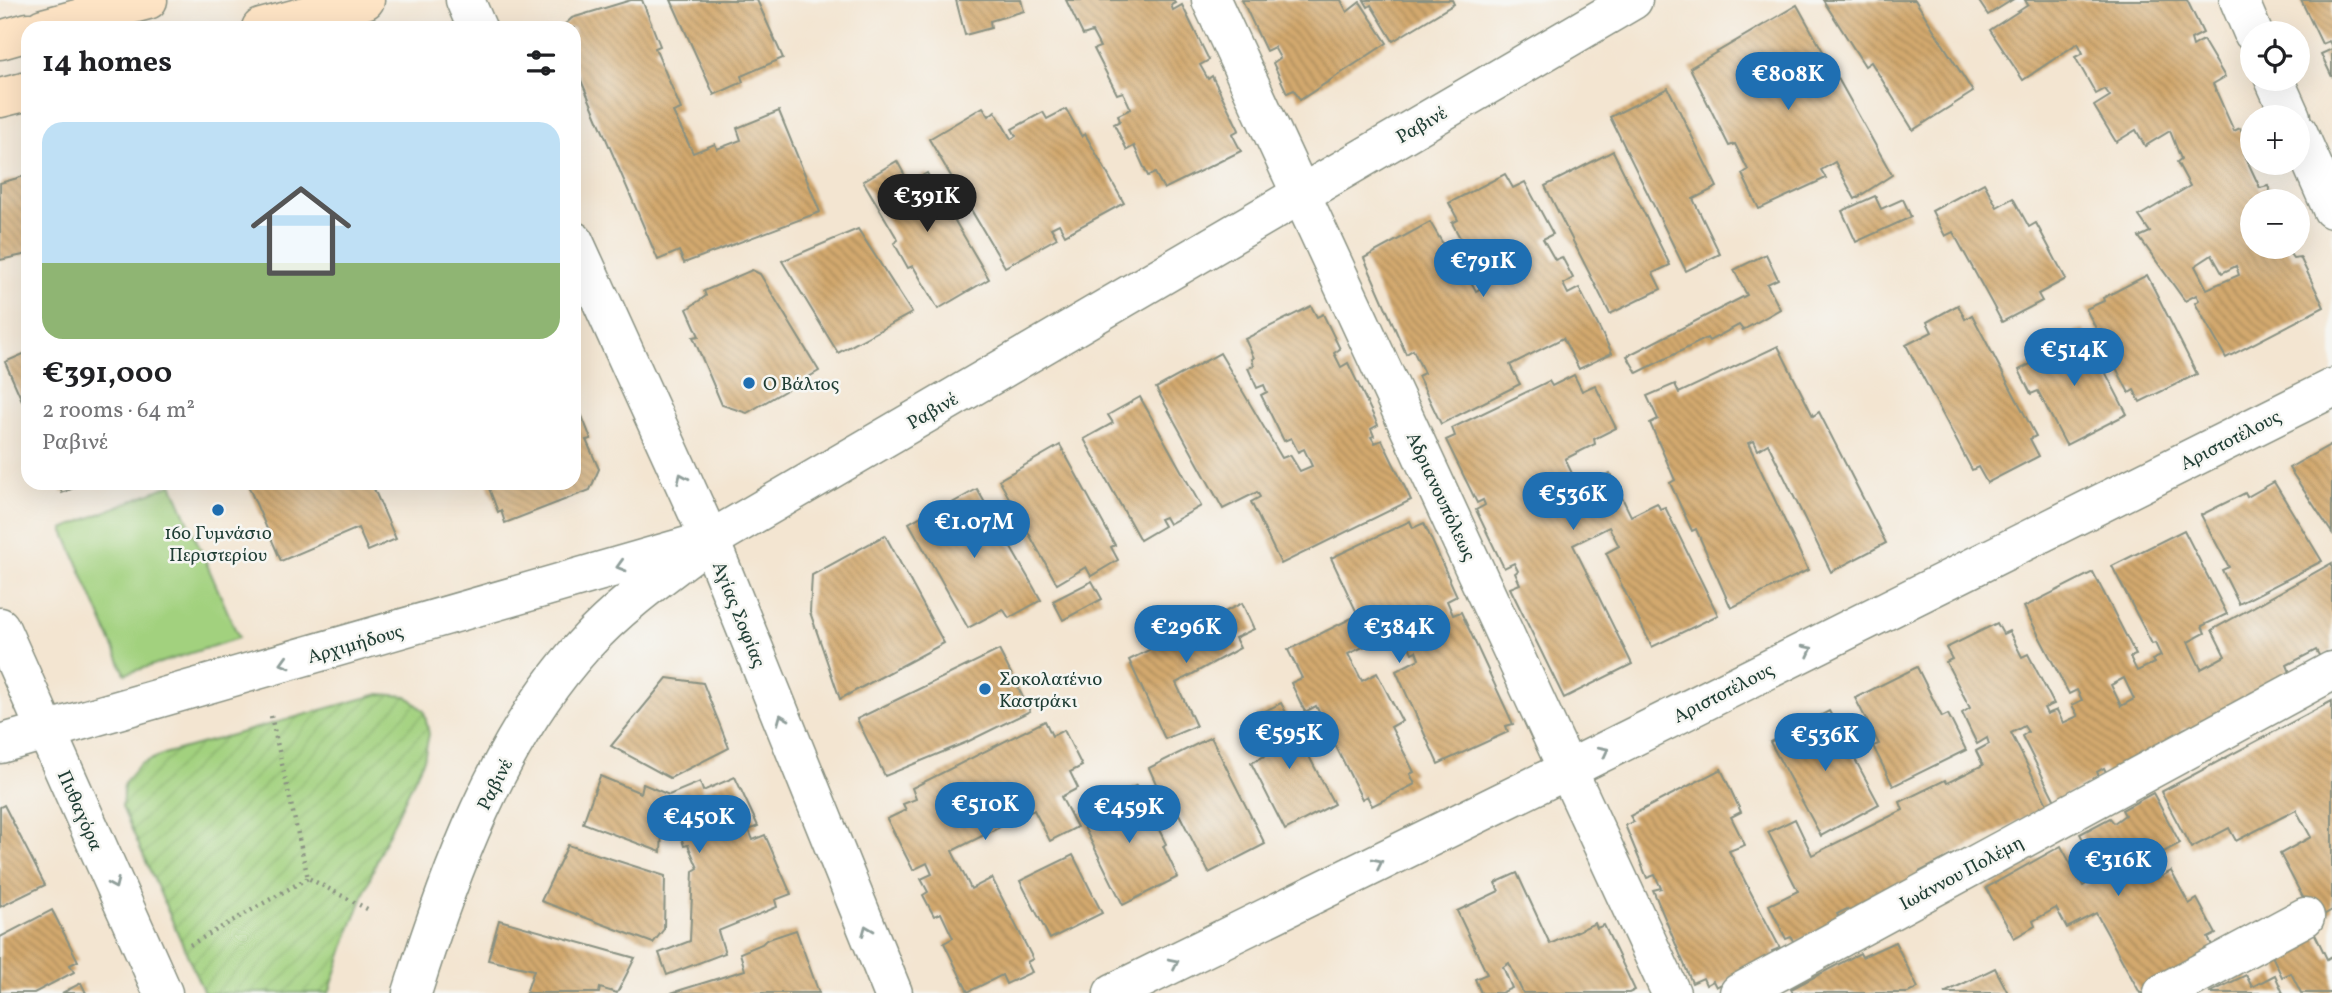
<!DOCTYPE html>
<meta charset="utf-8">
<style>
body{margin:0;font-family:Vollkorn,serif;background:#f2f2f2;color:#202124;height:100vh;display:flex;flex-direction:column;font-size:26px;white-space:nowrap}
*{box-sizing:border-box;margin:0}
p{font-size:23px;color:#757577}
.icon{flex:none;width:38px;height:38px;fill:none;stroke:currentColor;stroke-width:2;stroke-linecap:round;stroke-linejoin:round}
.map{position:relative;flex:1;overflow:hidden}
.side{position:absolute;left:21px;top:21px;width:560px;height:469px;display:flex;flex-direction:column;background:#fff;border-radius:21px;box-shadow:0 7px 28px #0002}
.side>*{flex:none}
.fabs{position:absolute;left:2240px;top:21px;display:grid;gap:14px}
.fabs a{display:grid;place-items:center;width:70px;height:70px;border-radius:50%;background:#fff;box-shadow:0 7px 28px #0002;font-size:35px}
.price{position:absolute;translate:-50% -60px;padding:0 16px;border-radius:24px;background:#1f6fb2;color:#fff;font-size:23px;line-height:46px;filter:drop-shadow(0 2px 4px #0008)}
.price::after{content:'';position:absolute;left:50%;top:42px;width:21px;height:16px;margin-left:-10px;background:inherit;clip-path:polygon(0 0,100% 0,50% 100%)}
.price.active{background:#222;color:#fff}
ul{padding:0;list-style:none}
li{display:grid;align-content:center;gap:14px;height:371px;padding:0 21px}
li span{display:grid;place-items:center;height:217px;border-radius:21px;color:#555}
li>.icon{margin-inline-start:auto}
span .icon{width:126px;height:126px;fill:#fffc;stroke-width:1}
li b{font-size:30px}
h2{display:flex;justify-content:space-between;align-items:center;height:84px;padding:0 21px;font-size:30px}
.map>svg:first-child{display:block}
</style>
<div class="map">
<svg width="2332" height="993" viewBox="0 0 2332 993">
<defs>
<pattern id="garden-furrows" width="10" height="10" patternUnits="userSpaceOnUse" patternTransform="scale(1.75)"><rect width="10" height="10" fill="#a2d17e"/><path d="M-1 1l2-2M0 10L10 0M9 11l2-2" fill="none" stroke="#8bb46e"/></pattern>
<pattern id="building-back-hatch" width="6" height="6" patternUnits="userSpaceOnUse" patternTransform="scale(1.75)"><rect width="6" height="6" fill="#d3a96e"/><path d="M-1 5l2 2M0 0l6 6M5-1l2 2" fill="none" stroke="#ab8b5b"/></pattern>
</defs>
<rect width="100%" height="100%" fill="#f6f6f2"/>
<filter id="ink" filterUnits="userSpaceOnUse"><feTurbulence type="fractalNoise" baseFrequency=".0143" numOctaves="2"/><feDisplacementMap in="SourceGraphic" scale="14" xChannelSelector="R" yChannelSelector="G"/><feConvolveMatrix kernelMatrix="1 2 1 2 8 2 1 2 1" color-interpolation-filters="sRGB"/></filter>
<filter id="wash" filterUnits="userSpaceOnUse"><feTurbulence type="fractalNoise" baseFrequency=".00686" numOctaves="4" result="noise"/><feDisplacementMap in="SourceGraphic" scale="28" xChannelSelector="R" yChannelSelector="G"/><feGaussianBlur stdDeviation="1.57" result="paint"/><feColorMatrix in="noise" values="0 0 0 0 0 0 0 0 0 0 0 0 0 0 0 0 0 1.4 0 .05"/><feComposite in="paint" operator="in"/></filter>
<g filter="url(#wash)">
<rect width="100%" height="100%" fill="#f3e5d1"/>
<!-- green -->
<polygon fill="#a2d17e" stroke="#608759" stroke-width="2" points="172,484 239,638 125,674 63,529"/>
<!-- garden -->
<polygon fill="url(#garden-furrows)" stroke="#608759" stroke-width="2" points="379,694 407,696 424,711 429,734 424,759 383,845 351,927 329,993 204,993 122,807 124,783 140,764 167,753"/>
<g id="blocks">
<!-- building -->
<g fill="url(#building-back-hatch)" fill-rule="evenodd">
<polygon points="631,0 642,0 660,46 655,48 681,109 673,112 693,153 715,144 717,149 741,140 737,128 779,111 820,212 684,263 679,251 658,260 574,64 574,28 561,28 572,18"/>
<polygon points="671,0 757,0 783,58 741,76 743,82 714,95"/>
<polygon points="956,0 1021,0 1024,11 990,21 991,28 965,35"/>
<polygon points="1066,0 1173,0 1175,3 1171,5 1173,10 1182,5 1209,60 1200,65 1208,79 1212,76 1239,130 1232,134 1241,151 1164,189 1155,173 1148,176 1134,146 1127,150 1114,124 1120,121 1118,115 1131,109 1123,92 1117,94 1094,49 1100,47 1092,32 1083,35"/>
<polygon points="1242,0 1341,0 1347,12 1360,2 1387,43 1300,100 1294,90 1287,93 1273,63 1280,58 1274,47 1266,51"/>
<polygon points="1364,0 1452,0 1454,4 1393,41 1371,5 1368,7"/>
<polygon points="1823,0 1915,0 1973,92 1913,130 1871,62 1865,66"/>
<polygon points="1978,0 2012,0 1988,15"/>
<path d="M2025 0H2187L2203 33 2191 39 2193 46 2203 40 2225 77 2213 84 2234 131 2240 128 2252 150 2244 154 2260 188 2268 186 2275 201H2252V247H2285L2293 258 2300 257 2324 307 2226 358 2195 303 2199 300 2196 295 2185 301 2139 237 2150 232 2139 216 2190 186 2177 162 2181 159 2170 131 2145 146 2136 130 2116 142 2094 106 2110 96 2105 89 2096 94 2075 57 2083 53 2078 43 2023 80 1990 30 2028 5ZM2212 255 2222 273 2236 266 2239 275 2207 289 2195 266Z"/>
<polygon points="2301,0 2332,0 2332,47 2329,41 2322,44"/>
<polygon points="1797,5 1892,175 1855,199 1835,162 1821,170 1826,178 1759,209 1742,174 1748,170 1735,144 1729,146 1690,68"/>
<polygon points="2332,49 2332,77 2321,54"/>
<polygon points="1668,88 1717,187 1693,199 1720,254 1686,271 1610,117"/>
<polygon points="983,107 989,116 995,111 1011,139 1016,136 1012,129 1043,112 1047,119 1066,109 1082,137 1085,134 1124,203 1065,235 1059,224 1051,228 1057,238 1005,267 929,139"/>
<polygon points="1613,151 1670,265 1653,273 1661,289 1610,314 1545,186"/>
<polygon points="897,161 909,183 927,173 989,279 938,309 913,266 908,268 894,243 898,240 863,181"/>
<polygon points="1505,174 1513,188 1525,182 1553,234 1543,239 1555,260 1562,257 1573,278 1563,284 1568,294 1579,288 1612,353 1579,369 1563,338 1510,365 1520,384 1441,424 1418,376 1424,373 1413,350 1406,354 1364,258 1430,222 1449,254 1455,252 1476,291 1486,285 1452,223 1458,220 1449,203"/>
<polygon points="28,175 28,254 0,260 0,183"/>
<polygon points="1984,183 1997,207 2013,198 2029,227 2036,223 2066,279 2038,294 2042,301 2002,322 1953,232 1945,236 1932,211"/>
<polygon points="1875,196 1881,209 1903,199 1911,217 1856,242 1842,211"/>
<polygon points="858,229 912,313 838,353 782,261"/>
<polygon points="1766,254 1778,279 1767,284 1780,309 1743,330 1739,325 1709,341 1707,338 1637,373 1627,356 1747,295 1734,270"/>
<polygon points="752,270 760,274 819,371 747,413 722,405 693,337 699,336 687,309 706,296 704,291"/>
<polygon points="2147,275 2197,374 2140,402 2134,390 2129,393 2086,309 2104,301 2103,298"/>
<polygon points="1958,305 1965,319 1972,315 2036,436 2030,439 2039,456 1987,483 1978,467 1972,470 1906,345 1932,332 1927,322"/>
<polygon points="1311,306 1317,317 1323,314 1340,349 1334,353 1341,367 1348,363 1378,425 1371,429 1374,436 1371,437 1375,443 1382,440 1411,500 1281,564 1251,502 1260,497 1257,492 1223,509 1156,388 1220,353 1282,458 1290,455 1300,471 1312,466 1304,449 1298,452 1291,438 1284,441 1261,395 1267,392 1264,385 1257,388 1248,368 1254,366 1252,359 1254,358 1245,339"/>
<polygon points="2083,329 2127,414 2066,445 2038,391 2031,394 2019,370 2055,351 2052,344"/>
<polygon points="1778,346 1813,416 1819,412 1886,543 1831,572 1768,444 1758,450 1754,441 1748,443 1808,570 1731,608 1696,529 1692,531 1670,483 1675,480 1650,423 1658,419 1647,396 1675,384 1679,393"/>
<polygon points="28,352 28,414 5,362"/>
<polygon points="1574,375 1582,391 1595,385 1616,428 1594,439 1595,444 1565,459 1579,488 1610,473 1631,516 1657,503 1660,509 1665,507 1718,615 1652,647 1606,553 1619,546 1609,527 1573,545 1632,664 1564,698 1510,588 1520,584 1515,573 1518,571 1514,563 1504,568 1476,510 1485,505 1483,500 1477,503 1446,440 1455,436 1452,428 1549,381 1552,386"/>
<polygon points="1140,397 1201,506 1169,524 1165,517 1160,519 1164,526 1140,540 1084,439 1113,423 1108,415"/>
<polygon points="582,416 591,439 586,440 599,469 590,490 505,523 501,510 498,512 487,483 574,483 574,420"/>
<polygon points="2332,444 2332,533 2289,468"/>
<polygon points="1060,445 1115,545 1111,547 1118,560 1091,576 1086,567 1057,584 999,480"/>
<polygon points="2274,482 2322,561 2239,604 2222,570 2229,567 2201,515 2245,493 2247,497"/>
<polygon points="58,483 85,483 62,493"/>
<polygon points="247,483 389,483 374,489 396,539 368,551 358,528 281,561"/>
<polygon points="977,489 1041,600 1009,618 1003,609 968,628 909,523 943,504 945,507"/>
<polygon points="1410,521 1413,528 1424,523 1457,596 1447,601 1453,615 1461,612 1513,724 1506,726 1508,732 1438,764 1396,671 1419,659 1416,651 1412,653 1405,637 1418,631 1414,623 1348,654 1362,681 1377,673 1402,721 1391,727 1414,772 1410,774 1415,784 1372,806 1367,796 1362,799 1316,706 1305,712 1291,683 1302,678 1288,650 1358,615 1331,558"/>
<path d="M2184 530 2227 614 2202 626 2205 633 2188 642 2201 669 2225 656 2212 630 2332 563V651L2320 657 2316 650 2287 665 2292 677 2189 734 2186 728 2181 731 2184 738 2108 776 2104 768 2097 772 2100 778 2055 801 2022 736 2028 732 2024 726 2011 733 2048 806 1919 872 1922 878 1850 914 1847 909 1837 914 1840 920 1794 943 1791 937 1786 939 1769 905 1798 891 1768 832 1795 819 1812 855 1903 810 1900 802 1945 780 1947 783 1983 765 1976 751 1989 744 1987 738 1977 744 1962 713 1970 708 1946 662 1952 659 1946 648 1997 623 2003 634 2009 631 2022 657 2028 654 2054 704 2044 708 2047 714 2057 710 2063 723 2078 716 2072 705 2082 700 2077 690 2069 694 2024 607 2093 572 2136 655 2130 657 2137 671 2154 663 2152 660 2161 656 2155 643 2152 644 2112 566ZM2124 678 2134 699 2121 706 2111 685Z"/>
<polygon points="885,535 944,643 840,699 810,612 812,575"/>
<polygon points="1092,581 1102,599 1063,620 1053,601"/>
<polygon points="1242,603 1254,629 1235,638 1240,648 1176,683 1196,726 1165,739 1129,660"/>
<polygon points="999,650 1030,711 967,742 885,776 857,719"/>
<polygon points="1917,667 1942,717 1948,714 1966,750 1893,786 1873,746 1879,744 1855,698"/>
<polygon points="667,678 703,683 729,748 670,778 611,746"/>
<polygon points="2332,701 2332,910 2315,920 2280,854 2311,837 2296,810 2236,841 2229,828 2191,848 2161,792"/>
<polygon points="1281,703 1334,804 1285,830 1251,763 1274,751 1255,716"/>
<polygon points="1829,711 1879,804 1821,836 1770,742"/>
<polygon points="1045,721 1052,736 1064,730 1082,766 1070,772 1078,788 1061,797 1077,827 1050,841 1034,810 952,851 971,889 992,878 1033,959 1027,962 1032,972 1006,984 1002,975 968,992 944,943 953,938 941,913 934,916 923,895 928,892 921,879 932,874 927,863 913,870 887,819 906,810 903,804 916,799 912,788"/>
<polygon points="1211,737 1265,844 1209,873 1177,810 1169,813 1149,768"/>
<polygon points="1721,769 1741,812 1731,817 1745,845 1729,851 1780,948 1772,951 1775,957 1716,987 1713,981 1706,985 1703,978 1692,983 1653,890 1661,888 1655,875 1647,878 1625,825 1634,822 1630,816"/>
<polygon points="600,776 641,793 643,784 669,795 700,782 703,791 735,777 758,826 749,830 753,840 765,835 791,894 775,900 777,907 718,931 725,953 667,975 659,953 690,941 693,871 698,868 688,845 684,846 678,826 662,832 661,852 583,823"/>
<polygon points="1137,785 1166,844 1163,846 1178,877 1123,905 1078,815"/>
<polygon points="2153,793 2180,843 2147,861 2157,879 2171,871 2189,904 2197,899 2216,934 2208,938 2218,956 2151,993 2140,993 2096,913 2067,928 2056,908 2033,921 2035,926 2014,938 1986,888 2061,846 2083,886 2103,875 2080,834 2110,818 2114,823 2125,815 2122,810"/>
<polygon points="4,805 45,885 0,907 0,807"/>
<polygon points="568,845 665,876 664,929 653,943 541,901"/>
<polygon points="1073,855 1102,913 1050,939 1020,881"/>
<polygon points="1517,873 1550,944 1595,923 1597,928 1604,925 1635,990 1629,993 1523,993 1509,963 1503,967 1512,988 1501,993 1481,993 1475,979 1487,974 1457,911 1499,891 1495,883"/>
<polygon points="52,910 78,961 70,965 74,972 34,993 0,993 0,937"/>
<polygon points="499,920 635,958 617,993 600,988 599,993 526,993 534,970 488,960"/>
<polygon points="2310,924 2327,959 2332,956 2332,993 2301,993 2291,973 2282,977 2267,945"/>
<polygon points="796,930 819,993 671,993 745,970 740,953 762,944 766,940"/>
<polygon points="1895,942 1918,988 1908,993 1793,993 1791,989 1860,953 1862,957"/>
<polygon points="1995,968 2008,993 1944,993"/>
<polygon points="2246,975 2252,987 2275,975 2283,993 2209,993"/>
<polygon points="81,983 86,993 62,993"/>
</g>
</g>
</g>
<g filter="url(#ink)">
<use href="#blocks" fill-opacity="0" stroke="#899182" stroke-width="2"/>
<g fill="none" stroke-linecap="round" stroke-linejoin="round">
<!-- minor casing -->
<g stroke="#899182" stroke-width="41">
<g id="minor">
<polyline points="465,0 477,28"/>
<polyline points="1211,0 1671,993"/>
<polyline points="2239,0 2253,33"/>
<polyline points="2274,79 2291,117"/>
<polyline points="2298,132 2332,209"/>
<polyline points="574,241 710,540 893,993"/>
<polyline points="0,627 163,993"/>
<polyline points="0,744 688,546"/>
<path d="M412 993C449 874 498 740 583 646 620 605 666 573 710 540L1633 0"/>
<polyline points="1113,993 1569,769 2332,388"/>
<polyline points="1739,993 2332,671"/>
<polyline points="2163,993 2305,917"/>
</g>
</g>
<!-- secondary casing -->
<g stroke="#899182" stroke-width="41">
<g id="secondary">
<polyline points="43,28 148,0"/>
<polyline points="261,28 365,0"/>
<polyline points="0,40 28,32"/>
<polyline points="0,98 28,91"/>
</g>
</g>
<!-- path -->
<g stroke="#899182" stroke-width="4.5" stroke-dasharray="2 5" stroke-linecap="butt">
<polyline points="271,716 308,878 371,911"/>
<polyline points="190,945 308,878"/>
</g>
<!-- minor -->
<use href="#minor" stroke="#fff" stroke-width="38"/>
<!-- secondary -->
<use href="#secondary" stroke="#fee4c5" stroke-width="38"/>
</g>
<!-- one-way arrows -->
<defs><path id="oneway-chevron" d="M-2-3.5L2.5 0L-2 3.5" fill="none" stroke-width="1.6" stroke-linecap="round" stroke-linejoin="round" transform="scale(1.75)"/></defs>
<g stroke="#8f9e9a">
<use href="#oneway-chevron" transform="translate(682 478) rotate(-114)"/>
<use href="#oneway-chevron" transform="translate(621 566) rotate(164)"/>
<use href="#oneway-chevron" transform="translate(1808 650) rotate(-27)"/>
<use href="#oneway-chevron" transform="translate(285 663) rotate(164)"/>
<use href="#oneway-chevron" transform="translate(782 719) rotate(-112)"/>
<use href="#oneway-chevron" transform="translate(1604 751) rotate(-27)"/>
<use href="#oneway-chevron" transform="translate(1378 863) rotate(-26)"/>
<use href="#oneway-chevron" transform="translate(114 884) rotate(66)"/>
<use href="#oneway-chevron" transform="translate(867 930) rotate(-112)"/>
<use href="#oneway-chevron" transform="translate(1174 963) rotate(-26)"/>
</g>
</g>
<!-- markers -->
<g fill="#1f6fb2" stroke="#f6f6f2" stroke-width="2.5">
<circle cx="749" cy="383" r="7"/>
<circle cx="218" cy="510" r="7"/>
<circle cx="985" cy="689" r="7"/>
</g>
<g text-anchor="middle" stroke-width="5" stroke-linejoin="round" paint-order="stroke">
<!-- street labels -->
<g font-size="19" fill="#1f3d34" stroke="#f6f6f2">
<text transform="translate(1421 124) rotate(-30)" y="7">Ραβινέ</text>
<text transform="translate(932 410) rotate(-30)" y="7">Ραβινέ</text>
<text transform="translate(2230 439) rotate(-27)" y="7">Αριστοτέλους</text>
<text transform="translate(1442 496) rotate(65)" y="7">Αδριανουπόλεως</text>
<text transform="translate(740 614) rotate(68)" y="7">Αγίας Σοφίας</text>
<text transform="translate(355 643) rotate(-16)" y="7">Αρχιμήδους</text>
<text transform="translate(1723 692) rotate(-27)" y="7">Αριστοτέλους</text>
<text transform="translate(494 784) rotate(-63)" y="7">Ραβινέ</text>
<text transform="translate(81 810) rotate(66)" y="7">Πυθαγόρα</text>
<text transform="translate(1961 872) rotate(-28)" y="7">Ιωάννου Πολέμη</text>
</g>
<!-- poi labels -->
<g font-size="19" fill="#1f3d34" stroke="#f6f6f2" text-anchor="start">
<text x="763" y="390">Ο Βάλτος</text>
<text x="218" y="539" text-anchor="middle">16ο Γυμνάσιο<tspan x="218" dy="22">Περιστερίου</tspan></text>
<text x="999" y="685">Σοκολατένιο<tspan x="999" dy="22">Καστράκι</tspan></text>
</g>
</g>
</svg>
<div class="fabs">
<a><svg class="icon" aria-label="locate" viewBox="0 0 24 24"><circle cx="12" cy="12" r="6"/><path d="M12 2v4M12 18v4M2 12h4M18 12h4"/></svg></a>
<a>+</a>
<a>−</a>
</div>
<b class="price" style="left:1788px;top:112px">€808K</b>
<b class="price active" style="left:927px;top:234px">€391K</b>
<b class="price" style="left:1483px;top:299px">€791K</b>
<b class="price" style="left:2074px;top:388px">€514K</b>
<b class="price" style="left:1573px;top:532px">€536K</b>
<b class="price" style="left:974px;top:560px">€1.07M</b>
<b class="price" style="left:1186px;top:665px">€296K</b>
<b class="price" style="left:1399px;top:665px">€384K</b>
<b class="price" style="left:1289px;top:771px">€595K</b>
<b class="price" style="left:1825px;top:773px">€536K</b>
<b class="price" style="left:985px;top:842px">€510K</b>
<b class="price" style="left:1129px;top:845px">€459K</b>
<b class="price" style="left:699px;top:855px">€450K</b>
<b class="price" style="left:2118px;top:898px">€316K</b>
<section class="side">
<h2>14 homes<svg class="icon" aria-label="filters" viewBox="0 0 24 24"><path d="M4 7h16M4 17h16"/><circle cx="9" cy="7" r="2"/><circle cx="15" cy="17" r="2"/></svg></h2>
<ul>
<li><span style="background:linear-gradient(#bfe0f5 65%,#8fb573 0)"><svg class="icon" aria-label="home" viewBox="0 0 24 24"><path d="M3 11l9-7 9 7M6 9v11h12V9"/></svg></span><div><b>€391,000</b><p>2 rooms · 64 m²</p><p>Ραβινέ</p></div></li>
</ul>
</section>
</div>
